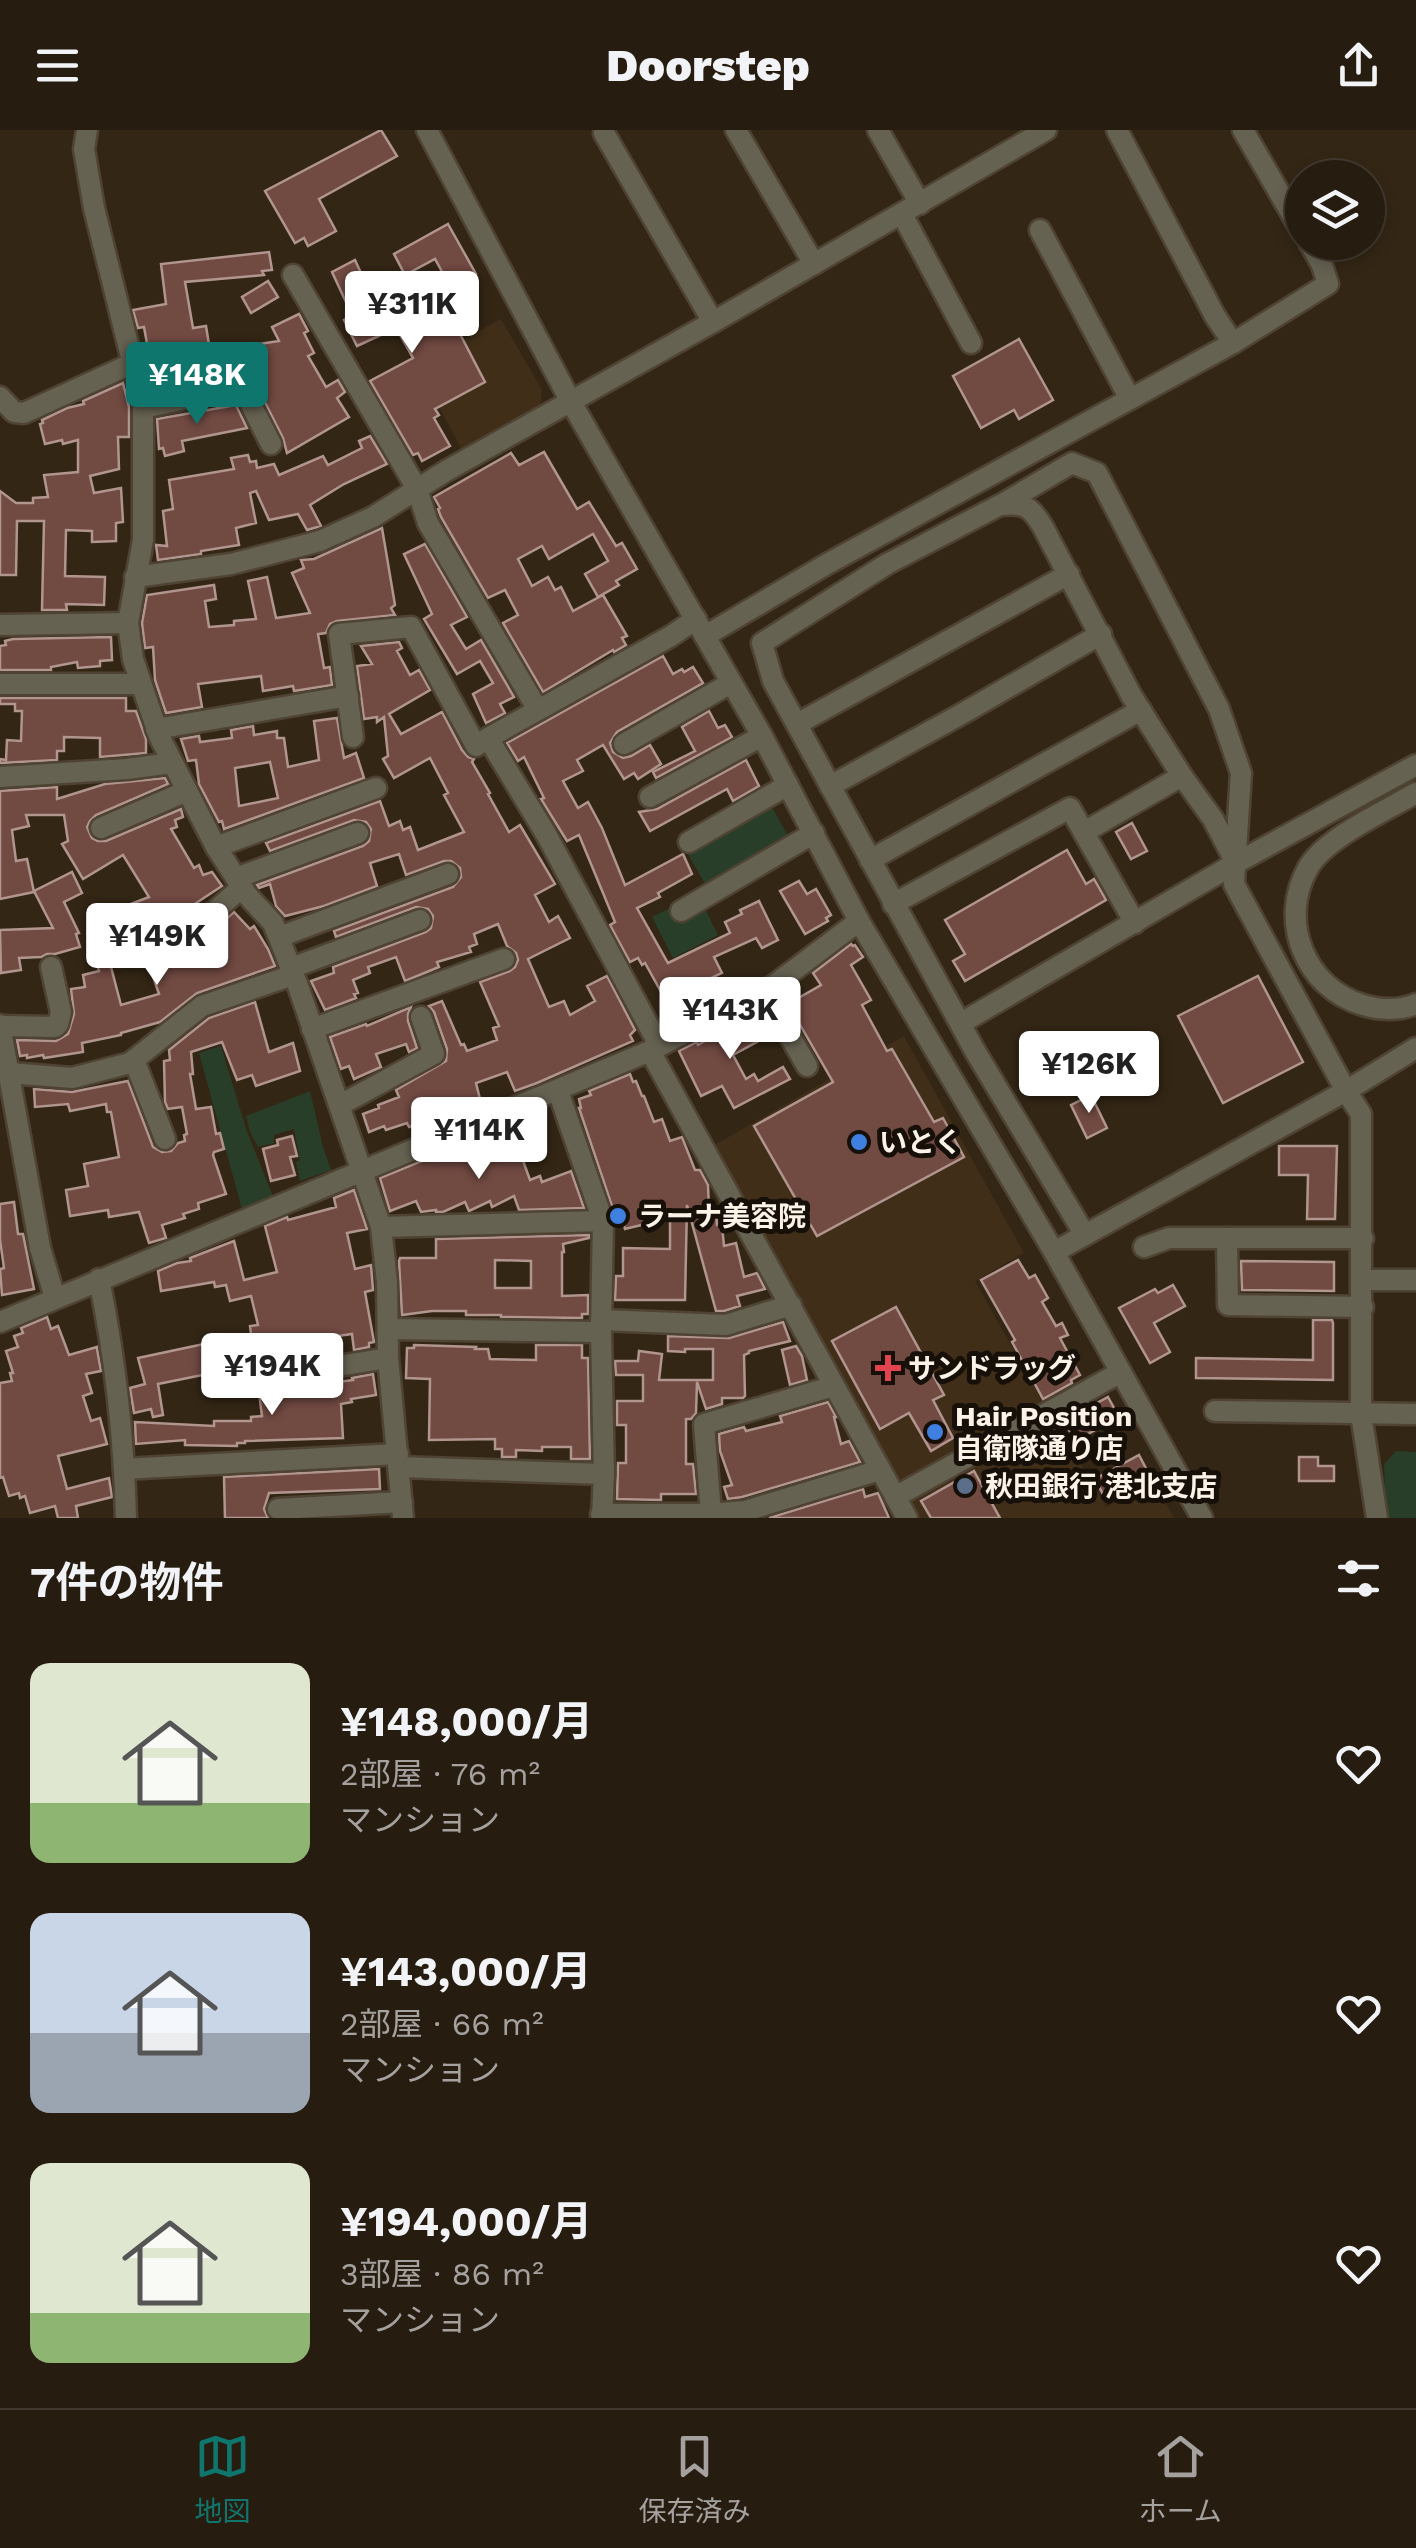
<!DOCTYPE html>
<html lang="ja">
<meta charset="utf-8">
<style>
body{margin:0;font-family:"Work Sans","Noto Sans JP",sans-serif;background:#2e2519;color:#f1f3f6;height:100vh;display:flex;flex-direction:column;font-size:38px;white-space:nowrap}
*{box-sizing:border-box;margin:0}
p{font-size:32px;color:#a4a19f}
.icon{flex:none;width:55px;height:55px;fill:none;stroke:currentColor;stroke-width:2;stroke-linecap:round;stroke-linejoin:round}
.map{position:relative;height:1388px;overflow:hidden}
.side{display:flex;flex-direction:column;background:#261c10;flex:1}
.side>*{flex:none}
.fabs{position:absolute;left:1285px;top:30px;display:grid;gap:20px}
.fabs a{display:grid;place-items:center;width:100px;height:100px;border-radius:50%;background:#261c10;box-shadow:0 5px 15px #0003,0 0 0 2px #423a30;font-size:50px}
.price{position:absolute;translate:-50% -85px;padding:0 22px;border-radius:10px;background:#fff;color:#222;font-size:32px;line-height:65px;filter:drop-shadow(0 2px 5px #0008)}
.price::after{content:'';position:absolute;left:50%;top:60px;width:30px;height:22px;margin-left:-15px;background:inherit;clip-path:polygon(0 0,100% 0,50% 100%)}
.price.selected{background:#0f766e;color:#fff}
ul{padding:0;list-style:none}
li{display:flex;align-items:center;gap:30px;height:250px;padding:0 30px}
li span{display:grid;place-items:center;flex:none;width:280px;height:200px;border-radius:20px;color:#555}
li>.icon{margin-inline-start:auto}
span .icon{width:120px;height:120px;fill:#fffc;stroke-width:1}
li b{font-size:42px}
h2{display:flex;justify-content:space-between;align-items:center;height:120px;padding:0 30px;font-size:42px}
header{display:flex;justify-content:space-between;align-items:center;height:130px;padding:0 30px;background:#261c10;font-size:45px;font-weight:800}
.menu{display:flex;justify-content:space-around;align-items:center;height:140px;border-top:2px solid #423a30;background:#261c10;font-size:28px;color:#a4a19f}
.menu a{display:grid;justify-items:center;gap:5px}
.menu .selected{color:#0f766e}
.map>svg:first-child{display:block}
</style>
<header><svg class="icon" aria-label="menu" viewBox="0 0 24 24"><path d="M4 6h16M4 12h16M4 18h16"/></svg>Doorstep<svg class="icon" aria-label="share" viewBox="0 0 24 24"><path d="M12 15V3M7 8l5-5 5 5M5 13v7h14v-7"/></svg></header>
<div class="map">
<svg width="1416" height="1388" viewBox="0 0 1416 1388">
<rect width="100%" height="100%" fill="#332615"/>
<!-- built -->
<g fill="#402e18">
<polygon points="501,189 542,260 540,281 463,322 417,235"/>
<polygon points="904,906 1024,1123 975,1151 1042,1271 1092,1244 1105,1264 1056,1292 1106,1377 1154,1352 1174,1388 919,1388 711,1017"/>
</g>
<!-- green -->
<g fill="#283e28">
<polygon points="769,672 792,713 708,759 685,719"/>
<polygon points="702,773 718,805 673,828 652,787 672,777"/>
<polygon points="221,916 246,999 274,1069 242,1079 199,923"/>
<polygon points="310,961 323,1017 331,1040 300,1051 296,1032 300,1030 294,999 274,1005 274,1013 258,1017 250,1002 246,986"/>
<polygon points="1396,1321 1416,1322 1416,1388 1386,1388 1384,1334"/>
</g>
<!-- building -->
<g fill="#714a42" stroke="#b1958f" stroke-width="2.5" fill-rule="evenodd">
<polygon points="381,0 397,26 319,69 336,101 308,116 304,108 295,113 265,61"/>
<polygon points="448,94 476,144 451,158 435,129 405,145 394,124"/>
<polygon points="269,122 272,140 262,141 264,145 185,152 193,198 206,196 210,221 217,220 218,223 227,219 279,211 272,197 299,184 308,201 304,203 314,223 308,226 326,257 338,250 345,262 337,268 349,287 287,323 283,308 254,251 240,241 240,237 165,255 166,258 154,260 148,237 151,236 144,197 138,198 133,180 166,174 161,134"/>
<polygon points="355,130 373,169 411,148 432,188 457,175 469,197 459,202 485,252 435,279 439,285 434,288 450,316 422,331 418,323 413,325 370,251 413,228 396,198 357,216 344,190 352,185 332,142"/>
<polygon points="268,151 278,167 251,183 242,167"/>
<polygon points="1019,209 1053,270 1019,289 1014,280 981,298 953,246"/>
<polygon points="123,253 129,277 129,307 118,307 119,339 90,346 94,363 121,358 123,392 116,393 116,411 92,412 92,401 66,400 65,446 105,447 104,475 66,474 67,480 42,480 44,391 17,391 16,445 0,445 0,361 16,373 33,373 33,368 48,367 44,345 78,342 78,310 63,314 62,310 45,314 40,294 43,293 42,290 67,278 84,274 83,271"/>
<polygon points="236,275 247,298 182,311 184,321 165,326 163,318 159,319 157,289"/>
<polygon points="370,306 387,334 344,354 310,375 321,396 307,400 298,384 269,390 256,361 250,363 256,393 236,398 239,415 201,421 201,424 158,430 156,415 167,416 163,381 173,379 169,350 234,339 231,328 248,325 250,332 256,331 257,338 274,334 279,345 323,326 328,335 362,318 359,311"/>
<polygon points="544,322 577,379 589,372 616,416 622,413 637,439 616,451 619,455 598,467 585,444 608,431 593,404 549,429 542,416 518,429 532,456 548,447 555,460 561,457 573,481 603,465 627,506 622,508 626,515 614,522 613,520 543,562 503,493 518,485 505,460 488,468 441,387 438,379 440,378 434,367 511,323 519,335"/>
<polygon points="382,398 395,475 391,478 395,485 337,491 330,494 326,503 318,504 324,538 330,537 332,555 294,561 293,556 263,561 261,546 198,554 202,577 166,583 155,550 153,517 145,518 142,493 147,465 214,455 216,469 205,471 209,497 234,495 234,491 256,489 248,451 267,447 276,488 310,483 292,443 304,438 301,430 314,429"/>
<polygon points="425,414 467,487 451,495 466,519 481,510 514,567 500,574 505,583 486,593 473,564 493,553 480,531 457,544 424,489 432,484 404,424"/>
<polygon points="111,507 112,530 100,531 100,536 78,538 77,532 51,537 51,540 0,540 0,516 6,515 5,511 13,509"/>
<polygon points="399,512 402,518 397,521 410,545 419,540 430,560 389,584 401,604 442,582 462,620 468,627 474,629 472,632 490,663 488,664 509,702 520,695 555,754 535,765 549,792 558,786 570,808 528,829 549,877 564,871 570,885 595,871 587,856 607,846 635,900 630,905 633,911 537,953 515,961 507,942 476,953 480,969 450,979 452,984 409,997 407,993 386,1000 384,996 369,1002 363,984 379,978 378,975 399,967 396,960 446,931 447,919 434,882 429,876 442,871 461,915 464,914 467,921 497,910 493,898 499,896 480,852 510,841 515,837 518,830 516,823 507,816 498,794 474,804 477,814 469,817 471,822 437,832 439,837 405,851 396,827 368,837 370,843 353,850 358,863 354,864 356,868 325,880 311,851 334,843 333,837 426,802 431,798 433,786 428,779 416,777 336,807 334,801 453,757 461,747 460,738 451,731 444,731 406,745 399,724 370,733 377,756 324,776 285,786 276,776 270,754 259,758 257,755 363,716 369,711 371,699 366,692 354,690 270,721 266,713 380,671 389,696 400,691 403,700 410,697 418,720 464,702 444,665 448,663 430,628 394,648 383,629 388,626 384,587 377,592 377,587 364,589 357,536 372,534 361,516"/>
<polygon points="663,526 673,544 682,539 684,542 693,537 703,553 617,602 610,613 613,622 623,628 631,626 650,615 661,634 638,649 634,643 624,649 603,615 577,630 583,641 563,651 578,678 588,672 602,698 625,755 683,724 692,744 658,763 660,767 637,778 668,833 730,803 725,792 742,784 740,780 759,771 778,810 762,818 756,808 714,827 722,843 683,861 691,876 674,885 645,833 642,835 638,828 630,832 610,795 615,792 579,705 567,711 541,669 544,668 524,627 518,631 507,613"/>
<polygon points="0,568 126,568 126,581 136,581 146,609 146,623 100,627 100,608 64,607 64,621 57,621 57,630 0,633 0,629 6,630 7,610 21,611 22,581 15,581 15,574 0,574"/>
<polygon points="709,581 718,598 725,595 732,607 656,648 653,642 695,621 682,597"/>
<path d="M337 588 344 628 356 623 364 648 224 699 222 691 219 692 199 654 196 630 188 631 181 609 199 606 200 612 232 608 231 600 253 596 254 605 277 601V608H284L288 637 319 630 314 591ZM270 632 278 668 239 676 235 638Z"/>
<polygon points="746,630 759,656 733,671 727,659 650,701 639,682 657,679"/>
<polygon points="165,648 168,654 96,685 90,691 87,697 92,708 98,711 106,711 181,679 183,687 175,690 177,697 171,699 194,738 199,735 203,745 212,742 222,756 184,781 188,787 179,795 129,809 123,787 110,782 149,767 123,725 83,749 62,714 68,711 64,685 26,685 29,696 12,700 16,731 27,729 34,762 0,769 0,661 57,657 57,669 105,654"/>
<polygon points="1132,693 1147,721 1131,729 1116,702"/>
<polygon points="1067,720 1086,754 1094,749 1106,770 965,851 953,831 965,824 945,790"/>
<polygon points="72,742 82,763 64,772 79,803 76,804 80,817 55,824 47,824 41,827 19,828 21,840 1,843 0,800 53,798 34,761"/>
<polygon points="799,751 807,764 816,759 831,785 826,788 828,791 805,804 780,761"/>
<polygon points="234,782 250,799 254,796 268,819 275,836 197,863 160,892 121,903 121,905 82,913 83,922 44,928 43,925 27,928 27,925 20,926 17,910 56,911 68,904 74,884 71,859 85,857 83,845 99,841 95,827 104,824 111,837 121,875 159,864 148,832 194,818"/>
<polygon points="851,814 853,816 855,815 863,827 851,835 871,870 862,875 887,921 892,919 934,992 943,988 964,1027 817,1106 754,996 833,952 788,874 821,855 813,843"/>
<polygon points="1258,846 1303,932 1223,973 1178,886"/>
<polygon points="255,872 269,922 293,913 300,941 256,956 252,945 237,950 222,912 191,922 193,944 190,944 196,979 211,977 216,1004 220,1003 224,1019 214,1022 213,1025 226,1064 198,1073 199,1079 183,1084 185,1088 162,1095 166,1108 149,1113 139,1082 109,1087 108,1080 70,1086 66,1060 88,1056 84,1034 119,1027 111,982 107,982 106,974 70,981 68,974 35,977 34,959 72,962 128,951 153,1017 162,1022 171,1021 178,1013 185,1011 184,1005 187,1004 182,977 168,979 165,972 164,931 170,930 169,920 209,888"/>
<polygon points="411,877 408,884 408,891 417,918 409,922 406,914 376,924 381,937 354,949 349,936 341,939 330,907 366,894 367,896"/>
<polygon points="758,880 767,895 759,899 764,908 733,925 746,949 754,944 758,951 783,937 790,949 734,978 722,956 701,966 679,921 697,912 698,915"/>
<polygon points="630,944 633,952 636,951 642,966 644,966 654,992 662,989 670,1011 682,1007 695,1040 700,1040 708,1055 709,1080 716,1080 717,1095 722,1095 724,1116 736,1113 744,1147 757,1143 765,1159 737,1166 740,1176 724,1181 716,1181 687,1075 685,1170 615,1170 616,1146 623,1146 623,1118 670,1119 670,1088 625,1099 623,1089 617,1091 579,978 581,978 579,969 591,965 589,961"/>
<polygon points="1091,965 1107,998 1087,1008 1071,975"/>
<polygon points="513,1003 530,1050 540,1046 542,1052 571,1041 584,1078 519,1080 514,1066 492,1077 490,1071 469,1081 465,1072 443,1082 436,1082 436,1080 421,1082 416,1071 390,1081 380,1048 436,1025 438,1031"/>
<polygon points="292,1006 297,1026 290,1027 295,1045 271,1051 263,1019 278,1015 277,1010"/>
<polygon points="1279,1016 1337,1016 1335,1089 1307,1089 1308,1045 1279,1045"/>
<polygon points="354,1060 367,1099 347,1103 355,1139 371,1135 373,1160 365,1162 374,1212 369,1213 369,1217 354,1220 352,1204 234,1221 237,1238 158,1254 163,1285 153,1287 151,1279 134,1283 130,1258 145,1254 138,1228 251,1204 250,1196 258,1195 251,1166 230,1171 226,1155 215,1157 214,1152 161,1161 158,1141 177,1133 191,1131 190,1128 234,1111 244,1150 277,1142 265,1096 287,1087 288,1090 336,1077 334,1068"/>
<polygon points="14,1072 18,1104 23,1104 34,1159 2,1165 0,1139 4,1138 0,1110 0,1074"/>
<path d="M589 1105V1108L563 1114 564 1122H562V1166L588 1165V1184H582V1188L501 1187V1185H466V1181H432L402 1185 399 1131 400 1128H436V1109ZM495 1130 531 1131V1158H495Z"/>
<polygon points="1018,1130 1029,1148 1035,1145 1048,1168 1042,1172 1056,1196 1062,1193 1068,1205 1060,1208 1080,1245 1071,1250 1072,1253 1043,1269 1012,1212 1015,1210 981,1150"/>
<polygon points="1241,1131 1334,1132 1334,1161 1242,1160"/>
<polygon points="1173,1155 1185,1176 1154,1193 1170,1222 1150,1233 1119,1178 1155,1159 1158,1163"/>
<polygon points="896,1177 944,1265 933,1270 953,1308 931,1321 909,1283 880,1299 832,1211"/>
<polygon points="47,1187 51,1199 58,1196 69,1225 97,1217 97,1219 101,1241 86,1244 92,1263 83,1266 91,1291 100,1288 107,1314 58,1326 67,1359 109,1348 112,1367 76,1376 78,1388 58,1388 55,1376 30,1383 25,1366 20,1368 19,1363 9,1366 3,1347 0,1348 0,1253 12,1251 10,1243 13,1243 6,1221 18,1217 14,1206 23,1203 21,1198"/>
<polygon points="1313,1190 1332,1190 1333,1193 1333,1250 1196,1248 1196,1228 1313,1230"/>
<polygon points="783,1192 790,1211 749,1221 749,1223 744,1225 745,1266 743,1268 722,1268 722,1274 706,1279 697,1252 696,1283 691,1289 686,1289 686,1334 693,1334 696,1364 661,1364 661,1370 617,1369 618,1333 626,1333 626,1295 617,1295 617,1271 643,1271 643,1245 616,1245 615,1231 638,1231 639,1221 662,1224 659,1250 713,1250 713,1219 685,1219 685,1222 668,1221 668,1206 729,1208"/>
<polygon points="414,1215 476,1217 475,1219 488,1219 490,1229 536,1230 536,1215 582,1215 582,1228 588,1228 590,1329 571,1329 571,1317 542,1317 542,1321 516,1320 516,1327 502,1327 502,1319 495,1319 495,1309 429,1310 430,1249 406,1248 407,1218 414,1218"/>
<polygon points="796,1216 802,1226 807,1250 790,1255 782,1220"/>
<polygon points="373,1244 376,1265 351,1269 352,1272 341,1274 343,1308 245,1311 245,1313 237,1313 237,1316 185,1315 185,1310 136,1314 135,1292 214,1296 214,1291 251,1291 251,1287 262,1286 259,1263 353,1250 352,1248"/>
<polygon points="1108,1267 1119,1287 1075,1311 1064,1291"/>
<polygon points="828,1272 836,1287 834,1287 841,1314 849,1311 860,1332 742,1367 728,1369 724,1357 732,1355 720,1321 719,1304 744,1297 746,1301 782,1292 780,1286"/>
<polygon points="1139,1325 1150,1346 1106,1370 1095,1349"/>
<polygon points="1299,1327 1318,1327 1318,1336 1334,1336 1334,1351 1299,1351"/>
<polygon points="379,1339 380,1359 269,1363 264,1379 268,1388 225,1388 224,1347"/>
<polygon points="974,1341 1000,1388 931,1388 921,1371"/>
<polygon points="863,1359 865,1367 878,1363 889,1388 769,1388"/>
</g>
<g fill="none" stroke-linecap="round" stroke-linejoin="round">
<!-- minor casing -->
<g stroke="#4f4333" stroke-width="25">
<g id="minor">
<polyline points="87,0 84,19 94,78 143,275 143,410 128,493 133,529 159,606 216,717 247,765 273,793 298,856 381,1097 387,1152 388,1228 403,1388"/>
<polyline points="427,0 571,272 762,606 859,791 1054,1122 1202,1388"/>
<polyline points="736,0 814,134"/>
<polyline points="878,0 920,74"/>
<polyline points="1117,0 1215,186 1233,213"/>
<polyline points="1243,0 1302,102"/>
<polyline points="604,3 713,192"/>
<polyline points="902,84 971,213"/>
<polyline points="1040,100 1130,269"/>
<polyline points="293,145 417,359 428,393 538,580"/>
<polyline points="0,267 14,282 24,283 131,234"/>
<polyline points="143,278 242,257 271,314"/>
<polyline points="1004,373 1072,333 1097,343 1219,579 1241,643 1234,754 1346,961 1361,984 1361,1284 1377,1388"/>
<polyline points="135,447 231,434 320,411 373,387 446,341 713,192 1046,0"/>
<polyline points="0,495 128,493"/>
<polyline points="705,506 827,434 1233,213 1328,154 1322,135 1309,112"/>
<polyline points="0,554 140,554"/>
<polyline points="797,594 1069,444"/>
<polyline points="156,599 348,566"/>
<polyline points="353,607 339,504 411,497 476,616 488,608"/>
<polyline points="624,614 731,553"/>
<polyline points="0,647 127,639 172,633"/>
<polyline points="830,656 958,586 1101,504"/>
<path d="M1416 663C1385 681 1325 708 1308 738 1278 791 1305 858 1363 875 1380 880 1399 881 1416 874"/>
<polyline points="650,667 762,606"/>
<polyline points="101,698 187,661"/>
<polyline points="1084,702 1182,646"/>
<polyline points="689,712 788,655"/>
<polyline points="216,717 376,658"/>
<polyline points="870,730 1141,580"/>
<polyline points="236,748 358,703"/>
<polyline points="893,774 1070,678 1135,793"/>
<polyline points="681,781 814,703"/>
<polyline points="112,796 119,826 186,807 242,757"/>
<polyline points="279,807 448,744"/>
<polyline points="291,838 420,790"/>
<polyline points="764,861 807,936"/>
<polyline points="961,893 1236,733 1416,635"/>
<polyline points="0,895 40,1118 55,1168"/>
<polyline points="0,896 55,897 58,894 61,882 51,837"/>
<polyline points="312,899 504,829"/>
<polyline points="659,915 546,704 488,608 671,506 696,489"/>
<polyline points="650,921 907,1388"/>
<polyline points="134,930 165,1009"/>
<polyline points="9,943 72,948 130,933 202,876 293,845"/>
<polyline points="558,961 603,1091 601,1202 604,1344 602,1388"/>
<polyline points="340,975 434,924 421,887"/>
<polyline points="381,1097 603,1091"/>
<path d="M1085 1105 975 921 773 551 762 513 887 434 1000 375C1024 373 1030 375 1043 397L1131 565 1182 646 1213 689 1236 733"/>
<polyline points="1227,1108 1228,1175 1363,1177"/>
<polyline points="1144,1117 1169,1108 1363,1108"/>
<polyline points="1054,1122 1346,961 1416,918"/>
<path d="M99 1149C115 1227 124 1308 126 1388"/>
<polyline points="1363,1150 1416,1150"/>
<polyline points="601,1190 726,1195 791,1175"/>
<polyline points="0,1192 650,921 769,859 859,791"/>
<polyline points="388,1199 601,1202"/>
<polyline points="257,1249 388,1228"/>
<polyline points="1215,1281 1416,1284"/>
<polyline points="399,1337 604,1344"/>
<polyline points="124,1339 398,1324"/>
<polyline points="895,1367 1121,1242"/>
<polyline points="278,1379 402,1372"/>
<polyline points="601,1384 711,1384 745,1381 880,1340"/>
<polyline points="711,1384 704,1294 834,1256"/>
</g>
</g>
<!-- minor -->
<use href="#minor" stroke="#666252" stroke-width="20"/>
</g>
<!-- markers -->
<g fill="#3f7fe0" stroke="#161009" stroke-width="4">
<circle cx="859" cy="1012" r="10"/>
<circle cx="618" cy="1086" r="10"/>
<circle cx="935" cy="1302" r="10"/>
</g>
<path fill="#e0444e" stroke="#161009" stroke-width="4" d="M883 1223h10v10h10v10h-10v10h-10v-10h-10v-10h10z"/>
<circle fill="#5c6f8a" stroke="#161009" stroke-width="4" cx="965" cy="1356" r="10"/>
<g text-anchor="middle" stroke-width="10" stroke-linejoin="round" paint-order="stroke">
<!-- poi labels -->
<g font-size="28" font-weight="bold" fill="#fbf2e8" stroke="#161009" text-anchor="start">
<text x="879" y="1022">いとく</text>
<text x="638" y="1096">ラーナ美容院</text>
<text x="908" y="1248">サンドラッグ</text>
<text x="955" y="1296">Hair Position<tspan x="955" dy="32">自衛隊通り店</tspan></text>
<text x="985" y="1366">秋田銀行 港北支店</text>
</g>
</g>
</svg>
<div class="fabs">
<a><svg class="icon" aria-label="layers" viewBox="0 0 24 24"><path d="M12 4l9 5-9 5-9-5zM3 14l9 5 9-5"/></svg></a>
</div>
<b class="price" style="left:412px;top:226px">¥311K</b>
<b class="price selected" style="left:197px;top:297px">¥148K</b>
<b class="price" style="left:157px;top:858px">¥149K</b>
<b class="price" style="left:730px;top:932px">¥143K</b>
<b class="price" style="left:1089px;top:986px">¥126K</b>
<b class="price" style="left:479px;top:1052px">¥114K</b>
<b class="price" style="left:272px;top:1288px">¥194K</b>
</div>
<section class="side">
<h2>7件の物件<svg class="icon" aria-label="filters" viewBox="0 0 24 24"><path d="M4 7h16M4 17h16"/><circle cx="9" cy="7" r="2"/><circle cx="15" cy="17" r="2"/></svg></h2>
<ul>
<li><span style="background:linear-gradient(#dfe7d0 70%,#8fb573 0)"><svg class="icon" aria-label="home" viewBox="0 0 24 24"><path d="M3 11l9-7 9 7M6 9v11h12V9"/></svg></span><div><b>¥148,000/月</b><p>2部屋 · 76 m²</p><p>マンション</p></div><svg class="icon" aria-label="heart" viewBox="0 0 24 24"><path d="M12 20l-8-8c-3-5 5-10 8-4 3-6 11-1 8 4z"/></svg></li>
<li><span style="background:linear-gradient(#c9d6e8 60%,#9aa5b1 0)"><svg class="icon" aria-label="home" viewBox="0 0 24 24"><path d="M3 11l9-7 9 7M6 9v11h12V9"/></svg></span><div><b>¥143,000/月</b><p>2部屋 · 66 m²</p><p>マンション</p></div><svg class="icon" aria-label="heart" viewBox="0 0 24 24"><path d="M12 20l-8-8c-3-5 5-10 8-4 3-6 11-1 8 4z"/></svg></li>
<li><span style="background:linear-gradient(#dfe7d0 75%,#8fb573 0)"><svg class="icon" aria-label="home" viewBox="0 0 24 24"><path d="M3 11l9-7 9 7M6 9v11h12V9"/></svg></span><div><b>¥194,000/月</b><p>3部屋 · 86 m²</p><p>マンション</p></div><svg class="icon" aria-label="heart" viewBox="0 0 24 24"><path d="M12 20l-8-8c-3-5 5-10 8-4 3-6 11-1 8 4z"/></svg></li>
</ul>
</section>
<nav class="menu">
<a class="selected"><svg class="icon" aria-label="map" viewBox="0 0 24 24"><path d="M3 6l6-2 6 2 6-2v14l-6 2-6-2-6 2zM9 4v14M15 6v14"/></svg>地図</a>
<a><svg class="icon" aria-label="saved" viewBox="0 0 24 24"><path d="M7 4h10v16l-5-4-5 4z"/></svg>保存済み</a>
<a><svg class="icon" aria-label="home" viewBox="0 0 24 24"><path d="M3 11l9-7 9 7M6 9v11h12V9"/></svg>ホーム</a>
</nav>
